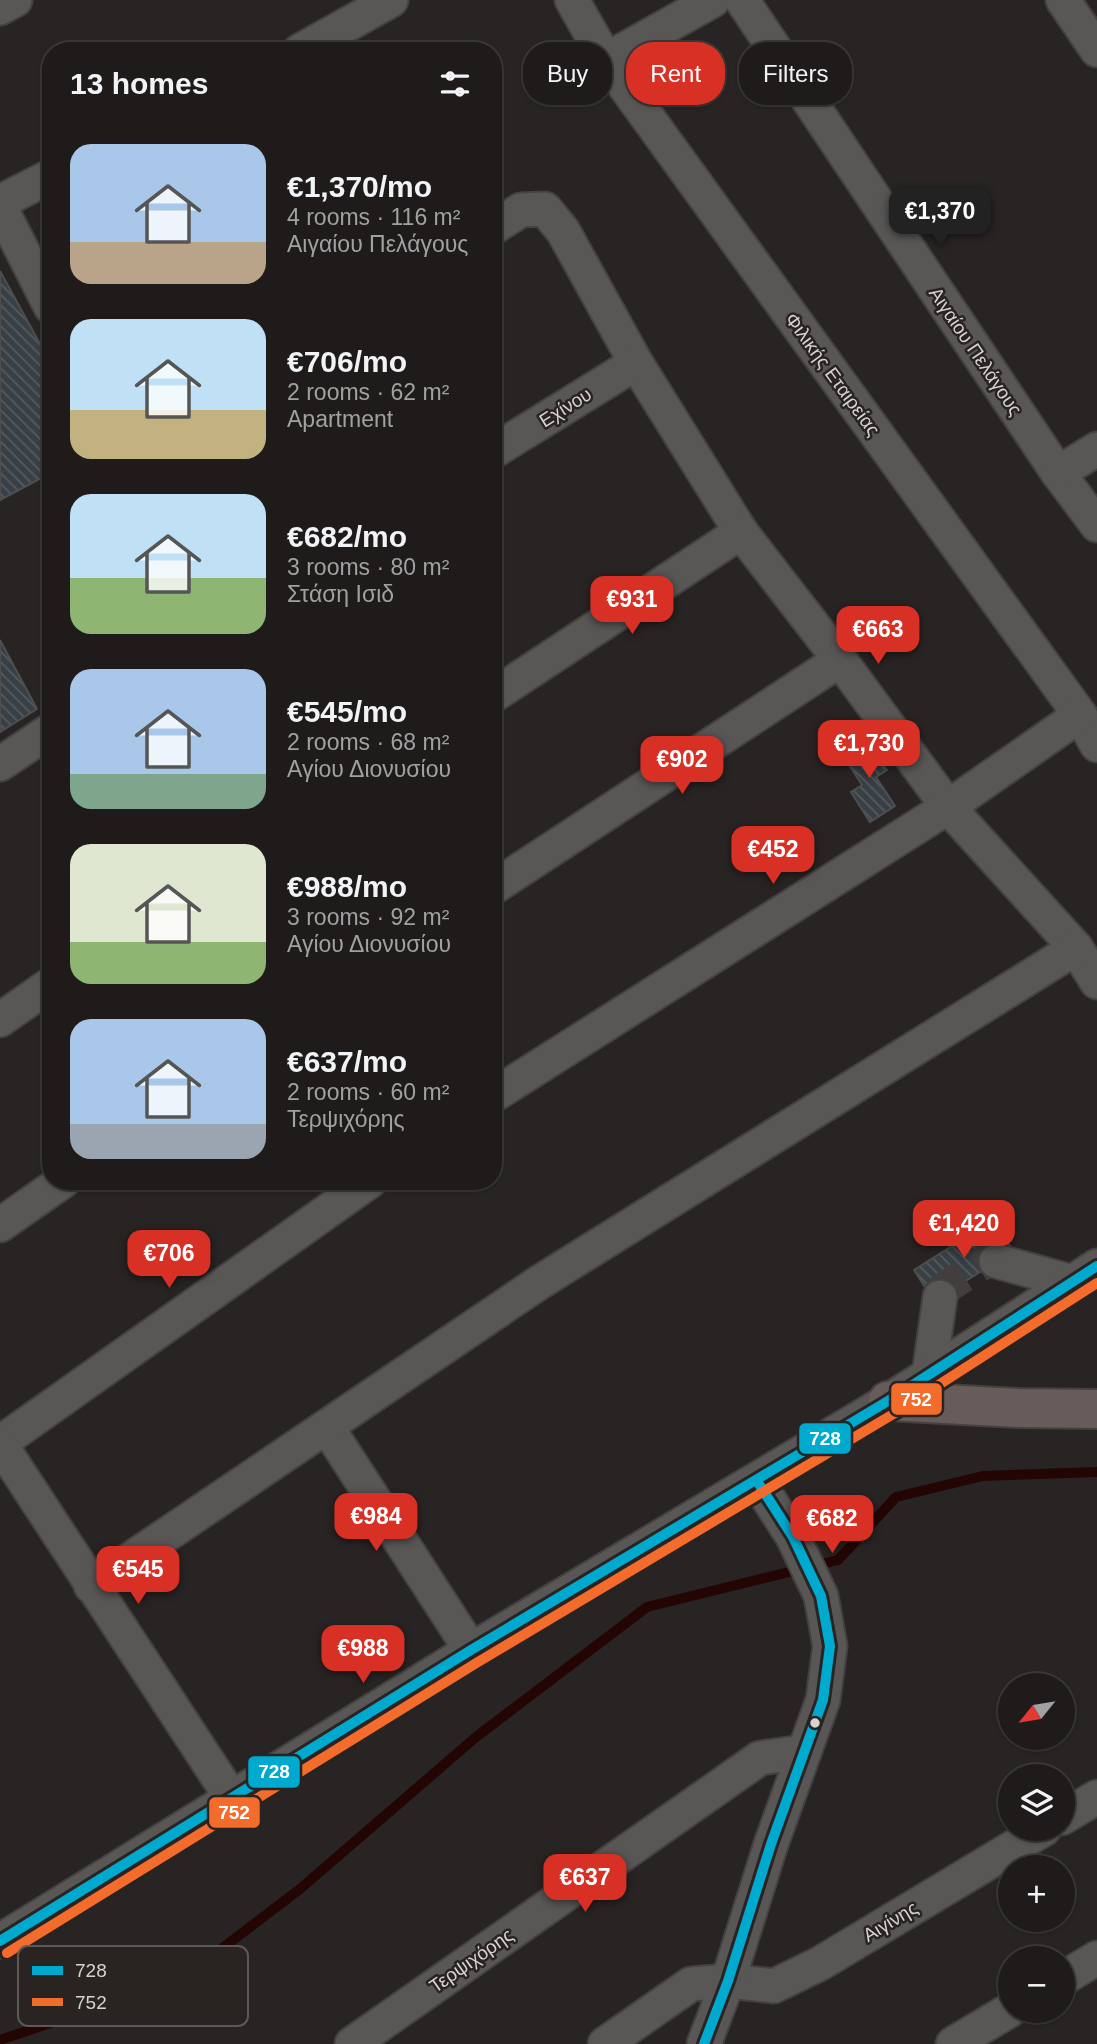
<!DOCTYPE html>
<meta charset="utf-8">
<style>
body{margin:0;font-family:Arial,sans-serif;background:#262423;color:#f1f3f6;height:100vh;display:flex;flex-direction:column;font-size:26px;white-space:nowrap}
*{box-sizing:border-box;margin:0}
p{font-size:23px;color:#a1a1a2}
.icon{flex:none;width:38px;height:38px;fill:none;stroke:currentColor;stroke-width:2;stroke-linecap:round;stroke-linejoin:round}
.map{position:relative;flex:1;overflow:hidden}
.panel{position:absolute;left:42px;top:42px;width:460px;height:1148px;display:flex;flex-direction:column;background:#1e1b1a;border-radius:28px;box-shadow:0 2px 5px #0004,0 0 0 2px #3c3939}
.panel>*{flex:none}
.banner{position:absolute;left:523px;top:42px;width:467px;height:63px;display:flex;gap:14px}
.needle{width:46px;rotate:240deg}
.controls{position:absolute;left:998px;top:1673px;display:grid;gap:14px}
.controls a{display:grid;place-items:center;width:77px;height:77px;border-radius:50%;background:#1e1b1a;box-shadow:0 2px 5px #0004,0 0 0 2px #3c3939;font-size:35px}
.price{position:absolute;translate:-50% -60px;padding:0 16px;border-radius:14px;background:#d93025;color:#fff;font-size:23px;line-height:46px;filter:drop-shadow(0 2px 4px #0008)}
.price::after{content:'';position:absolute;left:50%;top:42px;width:21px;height:16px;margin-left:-10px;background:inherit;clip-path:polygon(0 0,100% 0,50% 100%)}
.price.current{background:#222;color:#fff}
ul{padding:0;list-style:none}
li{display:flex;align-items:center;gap:21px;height:175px;padding:0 28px}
li span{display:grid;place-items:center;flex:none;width:196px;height:140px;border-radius:21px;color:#555}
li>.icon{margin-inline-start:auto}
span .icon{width:84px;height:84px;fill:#fffc;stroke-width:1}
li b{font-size:30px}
h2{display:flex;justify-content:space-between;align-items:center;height:84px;padding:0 28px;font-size:30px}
.chip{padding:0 24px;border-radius:28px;background:#1e1b1a;box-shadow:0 2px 5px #0004,0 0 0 2px #3c3939;font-size:24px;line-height:63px}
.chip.current{background:#d93025;color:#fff}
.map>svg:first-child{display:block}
</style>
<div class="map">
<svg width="1097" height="2044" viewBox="0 0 1097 2044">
<defs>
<pattern id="building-back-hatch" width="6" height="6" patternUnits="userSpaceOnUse" patternTransform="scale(1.75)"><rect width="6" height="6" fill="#384046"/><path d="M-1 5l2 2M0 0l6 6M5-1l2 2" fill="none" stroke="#545b60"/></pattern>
</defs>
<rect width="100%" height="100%" fill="#282423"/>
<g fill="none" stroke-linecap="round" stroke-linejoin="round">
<!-- stream -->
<polyline stroke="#230503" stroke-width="10" points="0,2040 183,1978 300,1889 476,1737 647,1607 838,1560 896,1497 983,1476 1097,1472"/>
</g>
<!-- building -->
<g fill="url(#building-back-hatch)" stroke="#4e4e4e" stroke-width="2">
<polygon points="0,271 51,364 51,473 0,500"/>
<polygon points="0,640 37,709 0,732"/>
<polygon points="866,738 887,770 876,777 895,806 870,822 851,792 862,785 842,754"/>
<polygon points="993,1220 1013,1251 934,1301 914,1270"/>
</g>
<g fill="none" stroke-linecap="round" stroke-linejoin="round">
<!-- minor-tunnel -->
<polyline stroke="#423e3d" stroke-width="33" stroke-dasharray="33 17" stroke-linecap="butt" points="940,1297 942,1290 988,1260 996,1261"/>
<!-- minor casing -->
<g stroke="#444140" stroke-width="37">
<g id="minor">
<polyline points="572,0 606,60 1080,715 1097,745"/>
<polyline points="742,0 1058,473 1097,525"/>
<polyline points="1063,0 1097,50"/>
<polyline points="0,8 15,0"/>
<polyline points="300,51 391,0"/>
<polyline points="606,60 713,0"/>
<polyline points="0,202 51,176"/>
<polyline points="0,207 51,307"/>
<polyline points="494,227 521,210 545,209 563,231 636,363 741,532 840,660 948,807 1076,948 1097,982"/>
<polyline points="494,451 636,363"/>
<polyline points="1058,473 1097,449"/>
<polyline points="494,695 741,532"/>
<polyline points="0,764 51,730"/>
<polyline points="494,887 840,660"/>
<polyline points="0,1020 51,984"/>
<polyline points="494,1095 948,807 1080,715"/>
<polyline points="0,1225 63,1181"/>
<polyline points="996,1261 1072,1282"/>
<polyline points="929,1375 940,1297"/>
<polyline points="327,1427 471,1650"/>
<polyline points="0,1443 370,1181"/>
<polyline points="0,1444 231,1797"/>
<polyline points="91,1586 540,1282 1076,948"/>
<polyline points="1062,1818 1097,1797"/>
<polyline points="0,1941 471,1650 888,1401 1097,1266"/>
<polyline points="1062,1979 1097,1958"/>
<polyline points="352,2044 760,1758 804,1752"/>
<polyline points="605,2044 691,1984 728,1981 774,1986 821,1963 1044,1829"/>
<polyline points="704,2044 728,1981 771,1844 823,1700 830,1646 821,1596 793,1537 757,1481"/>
<polyline points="953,2044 1010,2010"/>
</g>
</g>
<!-- major casing -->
<g stroke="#444140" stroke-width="42">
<polyline id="major" points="888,1401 1018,1408 1097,1409"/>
</g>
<!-- minor -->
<use href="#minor" stroke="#595756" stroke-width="33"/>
<!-- major -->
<use href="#major" stroke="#675c59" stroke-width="38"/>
<!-- bus-1 casing -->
<g stroke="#292322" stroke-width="16">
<g id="bus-1">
<polyline points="0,1941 471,1650 888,1401 1097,1266"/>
<polyline points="704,2044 728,1981 771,1844 823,1700 830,1646 821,1596 793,1537 757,1481"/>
</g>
</g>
<!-- bus-2 casing -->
<g stroke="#292322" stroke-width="16">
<polyline id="bus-2" points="7,1953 478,1662 895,1413 1097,1283"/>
</g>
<!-- bus-1 -->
<use href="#bus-1" stroke="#00a9ce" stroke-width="10"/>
<!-- bus-2 -->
<use href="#bus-2" stroke="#f36c2b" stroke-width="10"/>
</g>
<!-- markers -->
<circle fill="#d7d3d1" stroke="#292322" stroke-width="2.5" cx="815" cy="1723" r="6"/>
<g text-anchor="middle" stroke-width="5" stroke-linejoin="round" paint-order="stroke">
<!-- street labels -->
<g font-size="19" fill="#d7d3d1" stroke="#292322">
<text transform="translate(976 351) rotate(56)" y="7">Αιγαίου Πελάγους</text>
<text transform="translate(833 374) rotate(54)" y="7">Φιλικής Εταιρείας</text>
<text transform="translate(565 407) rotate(-32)" y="7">Εχίνου</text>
<text transform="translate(890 1921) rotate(-31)" y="7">Αιγίνης</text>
<text transform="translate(471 1960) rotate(-35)" y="7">Τερψιχόρης</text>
</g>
</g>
<!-- legend -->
<rect x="18" y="1946" width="230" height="80" rx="10" fill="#292322" stroke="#5d5857" stroke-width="2"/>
<rect x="32" y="1966" width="31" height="9" fill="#00a9ce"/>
<rect x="32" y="1998" width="31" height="8" fill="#f36c2b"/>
<g font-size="19" fill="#d7d3d1">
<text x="75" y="1977">728</text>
<text x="75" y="2009">752</text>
</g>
<g stroke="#292322" stroke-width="2.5">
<rect x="890" y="1382" width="53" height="34" rx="7" fill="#f36c2b"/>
<rect x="798" y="1422" width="54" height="33" rx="7" fill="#00a9ce"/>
<rect x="247" y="1755" width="54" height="34" rx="7" fill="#00a9ce"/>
<rect x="208" y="1796" width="53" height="33" rx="7" fill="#f36c2b"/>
</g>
<g font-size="19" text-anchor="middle" font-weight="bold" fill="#fff">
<text x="916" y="1406">752</text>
<text x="825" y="1445">728</text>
<text x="274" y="1778">728</text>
<text x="234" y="1819">752</text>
</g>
</svg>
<div class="controls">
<a><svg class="needle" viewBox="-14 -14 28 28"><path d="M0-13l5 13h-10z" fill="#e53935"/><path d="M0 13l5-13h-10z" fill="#a1a1a2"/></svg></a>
<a><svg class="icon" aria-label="layers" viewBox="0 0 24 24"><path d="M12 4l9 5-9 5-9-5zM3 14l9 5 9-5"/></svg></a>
<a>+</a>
<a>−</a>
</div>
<b class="price current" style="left:940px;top:248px">€1,370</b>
<b class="price" style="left:632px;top:636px">€931</b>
<b class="price" style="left:878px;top:666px">€663</b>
<b class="price" style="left:869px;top:780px">€1,730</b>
<b class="price" style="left:682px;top:796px">€902</b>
<b class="price" style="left:773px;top:886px">€452</b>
<b class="price" style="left:964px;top:1260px">€1,420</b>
<b class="price" style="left:169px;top:1290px">€706</b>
<b class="price" style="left:376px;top:1553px">€984</b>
<b class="price" style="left:832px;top:1555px">€682</b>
<b class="price" style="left:138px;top:1606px">€545</b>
<b class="price" style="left:363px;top:1685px">€988</b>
<b class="price" style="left:585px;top:1914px">€637</b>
<div class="banner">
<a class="chip">Buy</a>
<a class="chip current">Rent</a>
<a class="chip">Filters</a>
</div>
<section class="panel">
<h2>13 homes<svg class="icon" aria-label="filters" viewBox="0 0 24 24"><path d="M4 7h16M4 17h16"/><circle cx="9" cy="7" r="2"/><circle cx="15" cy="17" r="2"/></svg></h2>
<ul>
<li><span style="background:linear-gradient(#a9c7e8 70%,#b9a48a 0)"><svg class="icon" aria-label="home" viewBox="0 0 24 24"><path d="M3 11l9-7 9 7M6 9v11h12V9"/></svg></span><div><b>€1,370/mo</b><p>4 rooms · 116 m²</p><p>Αιγαίου Πελάγους</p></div></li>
<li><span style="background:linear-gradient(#bfe0f5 65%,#c2b280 0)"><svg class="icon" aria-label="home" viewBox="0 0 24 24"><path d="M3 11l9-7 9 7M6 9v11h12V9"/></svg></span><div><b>€706/mo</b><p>2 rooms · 62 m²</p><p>Apartment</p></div></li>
<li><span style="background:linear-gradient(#bfe0f5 60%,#8fb573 0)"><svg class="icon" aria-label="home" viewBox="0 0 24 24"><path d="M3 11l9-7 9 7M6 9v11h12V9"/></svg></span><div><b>€682/mo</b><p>3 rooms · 80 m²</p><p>Στάση Ισιδ</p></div></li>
<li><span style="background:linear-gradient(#a9c7e8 75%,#7fa58c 0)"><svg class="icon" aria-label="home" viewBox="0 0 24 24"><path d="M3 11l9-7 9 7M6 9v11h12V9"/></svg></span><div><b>€545/mo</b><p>2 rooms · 68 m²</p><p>Αγίου Διονυσίου</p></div></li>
<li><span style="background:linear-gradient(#dfe7d0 70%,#8fb573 0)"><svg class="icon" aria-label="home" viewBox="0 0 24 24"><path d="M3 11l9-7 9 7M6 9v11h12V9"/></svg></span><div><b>€988/mo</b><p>3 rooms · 92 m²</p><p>Αγίου Διονυσίου</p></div></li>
<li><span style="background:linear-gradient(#a9c7e8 75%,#9aa5b1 0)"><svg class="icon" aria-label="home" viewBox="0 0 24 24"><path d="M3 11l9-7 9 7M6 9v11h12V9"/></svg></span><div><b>€637/mo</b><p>2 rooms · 60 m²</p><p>Τερψιχόρης</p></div></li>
</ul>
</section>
</div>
